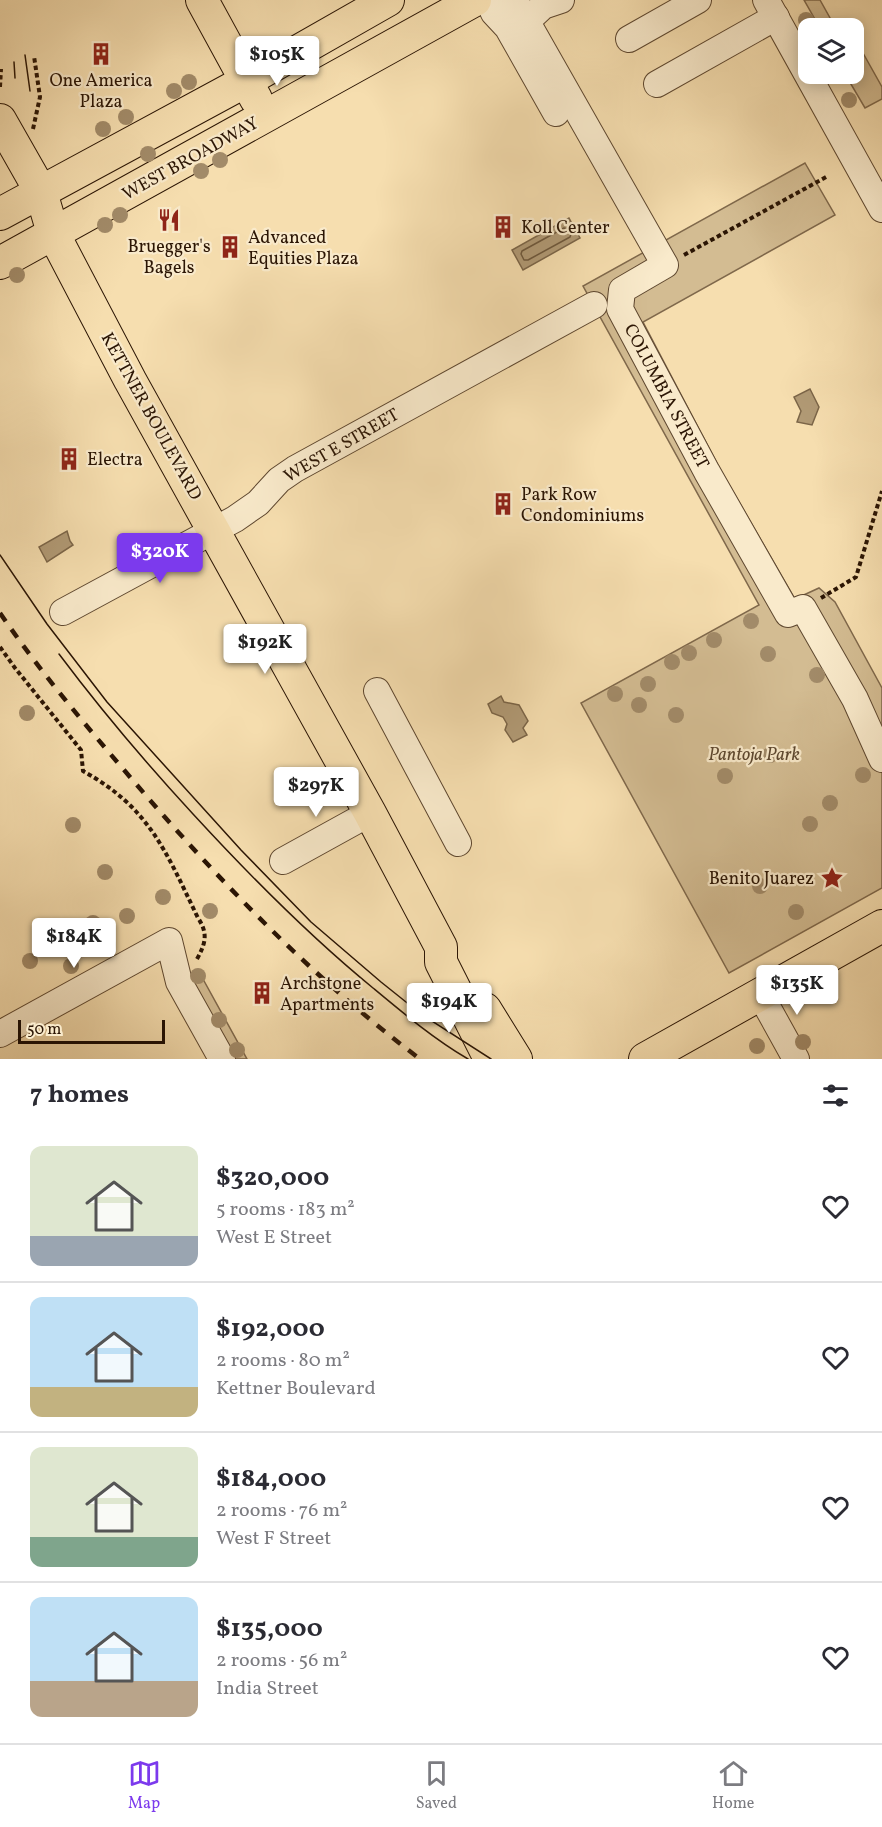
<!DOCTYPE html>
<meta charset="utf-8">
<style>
body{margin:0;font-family:Vollkorn,serif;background:#f7f7f7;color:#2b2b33;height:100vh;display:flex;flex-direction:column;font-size:22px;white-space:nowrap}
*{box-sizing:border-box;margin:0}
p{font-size:20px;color:#7c7c81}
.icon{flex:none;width:33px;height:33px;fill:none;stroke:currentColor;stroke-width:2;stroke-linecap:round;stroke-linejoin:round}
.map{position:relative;height:1059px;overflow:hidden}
.side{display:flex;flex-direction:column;background:#fff;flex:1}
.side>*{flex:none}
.controls{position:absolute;left:798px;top:18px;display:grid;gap:12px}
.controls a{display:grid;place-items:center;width:66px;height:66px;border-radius:12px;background:#fff;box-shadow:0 3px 15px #0003;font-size:30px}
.scale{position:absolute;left:18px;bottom:15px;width:147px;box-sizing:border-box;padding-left:6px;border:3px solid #2b1504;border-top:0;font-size:16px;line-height:21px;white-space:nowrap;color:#2b1504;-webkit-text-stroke:4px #f9eacb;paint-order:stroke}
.price{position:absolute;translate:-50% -51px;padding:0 14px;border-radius:6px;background:#fff;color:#222;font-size:20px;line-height:39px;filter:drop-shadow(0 2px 3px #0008)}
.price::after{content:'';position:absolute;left:50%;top:36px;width:18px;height:14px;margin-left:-9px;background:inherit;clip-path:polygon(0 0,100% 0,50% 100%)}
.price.selected{background:#7c3aed;color:#fff}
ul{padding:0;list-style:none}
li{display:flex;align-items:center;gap:18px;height:150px;padding:0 30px}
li+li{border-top:2px solid #e1e1e2}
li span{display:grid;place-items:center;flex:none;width:168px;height:120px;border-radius:12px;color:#555}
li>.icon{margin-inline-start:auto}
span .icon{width:72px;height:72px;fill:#fffc;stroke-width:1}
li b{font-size:26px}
h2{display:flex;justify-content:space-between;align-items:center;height:72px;padding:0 30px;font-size:26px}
.menu{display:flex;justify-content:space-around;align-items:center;height:84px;border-top:2px solid #e1e1e2;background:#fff;font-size:16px;color:#7c7c81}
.menu a{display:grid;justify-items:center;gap:3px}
.menu .selected{color:#7c3aed}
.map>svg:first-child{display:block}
</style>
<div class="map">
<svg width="882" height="1059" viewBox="0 0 882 1059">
<rect width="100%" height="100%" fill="#f6deaf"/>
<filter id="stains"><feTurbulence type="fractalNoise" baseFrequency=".00333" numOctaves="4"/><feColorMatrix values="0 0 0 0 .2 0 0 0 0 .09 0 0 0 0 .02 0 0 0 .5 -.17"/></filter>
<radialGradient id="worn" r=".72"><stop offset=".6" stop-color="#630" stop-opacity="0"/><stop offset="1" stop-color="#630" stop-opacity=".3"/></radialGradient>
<!-- green -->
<g fill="#d3bc92" stroke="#7f684b" stroke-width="1.5">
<polygon points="804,0 820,0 834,25 844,19 849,28 820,28"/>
<polygon points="854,37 882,87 882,99 865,108 845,74 854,74"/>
<polygon points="805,163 835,215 643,322 720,469 795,599 819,588 835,602 882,688 882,888 729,973 581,703 759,605 583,286"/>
<polygon points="198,970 247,1059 235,1059 189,975"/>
</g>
<!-- water -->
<g fill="#b19a75" stroke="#7b6548" stroke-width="1.5">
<polygon points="569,218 580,238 523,270 512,250"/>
<polygon points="810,389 819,407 812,425 797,422 801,411 794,397"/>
<polygon points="67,531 70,541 73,545 47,562 39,547"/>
<polygon points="501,696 504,702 519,705 528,721 523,728 527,735 513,742 505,730 507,724 503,717 492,713 488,704"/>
</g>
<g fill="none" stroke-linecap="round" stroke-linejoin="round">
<!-- shore -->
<polygon stroke="#6e583c" stroke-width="1.5" points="564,228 568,229 571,234 570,237 528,260 524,260 521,254 522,251"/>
<!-- minor casing -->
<g stroke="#5e472f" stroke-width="28">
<g id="minor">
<polyline points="488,0 494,13 508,28 556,113"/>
<polyline points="766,0 882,209"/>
<polyline points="515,1 665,265 622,290 620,309 707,472 788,614 803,608 855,699 882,759"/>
<polyline points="513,27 527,21 543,6 561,0"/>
<polyline points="629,39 698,0"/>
<polyline points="657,84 776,17"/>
<polyline points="63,612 235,519 258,503 279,480 295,469 594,305"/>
<polyline points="377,691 458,843"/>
<polyline points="283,861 370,813"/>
<polyline points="760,994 796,1059"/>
<polyline points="0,1034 169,941 179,982 222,1059"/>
</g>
</g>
<!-- major casing -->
<g stroke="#2b1504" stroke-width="34">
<g id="major">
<polyline points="202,0 256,99"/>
<polyline points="0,120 41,192 53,233 130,380 370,813 441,947 441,962 490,1059"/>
<polyline points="0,214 246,81 388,0"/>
<polyline points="0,263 475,0"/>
<polyline points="485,1009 516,1059"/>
<polyline points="645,1059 882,926"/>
</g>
</g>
<!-- path -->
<g stroke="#2b1504" stroke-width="4" stroke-dasharray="4.5 3" stroke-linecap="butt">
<polyline points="0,87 1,69"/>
<polyline points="33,129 40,97 34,56"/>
<polyline points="684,255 828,176"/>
<polyline points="821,598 856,577 882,491"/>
<path d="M0 647 15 668 81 750 83 771C150 808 166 852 198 918 208 933 206 943 197 959"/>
</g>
<!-- minor -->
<use href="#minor" stroke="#f9eacb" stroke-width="26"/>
<!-- major -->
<use href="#major" stroke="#f6deaf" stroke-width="32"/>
<!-- tram -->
<g stroke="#2b1504" stroke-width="1.5">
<polyline points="25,55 30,91"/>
<polyline points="14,62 15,78"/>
<polyline points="0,555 47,624 107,702 241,850 311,922 381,982 421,1014 491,1059"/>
<path d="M59 654C101 710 146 763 193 814 250 876 308 935 373 988 403 1013 434 1039 468 1059"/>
</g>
<!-- rail -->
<path stroke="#2b1504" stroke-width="4.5" stroke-dasharray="10 10" stroke-linecap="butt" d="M0 613C41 673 88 728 136 784 222 884 314 979 420 1059"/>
</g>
<!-- trees -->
<g fill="#a28b69">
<circle cx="806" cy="20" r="8"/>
<circle cx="189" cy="82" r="8"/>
<circle cx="174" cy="91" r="8"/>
<circle cx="849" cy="100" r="8"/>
<circle cx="126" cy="117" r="8"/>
<circle cx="103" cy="129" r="8"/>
<circle cx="148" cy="154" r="8"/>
<circle cx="220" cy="160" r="8"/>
<circle cx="201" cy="171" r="8"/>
<circle cx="120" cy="215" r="8"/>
<circle cx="105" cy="225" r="8"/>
<circle cx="17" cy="275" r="8"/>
<circle cx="751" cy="621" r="8"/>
<circle cx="714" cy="640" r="8"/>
<circle cx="689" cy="653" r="8"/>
<circle cx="768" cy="654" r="8"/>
<circle cx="672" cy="662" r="8"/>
<circle cx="817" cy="675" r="8"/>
<circle cx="648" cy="684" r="8"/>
<circle cx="615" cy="694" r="8"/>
<circle cx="639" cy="705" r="8"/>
<circle cx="27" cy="713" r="8"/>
<circle cx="676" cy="715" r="8"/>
<circle cx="770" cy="755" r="8"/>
<circle cx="863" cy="775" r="8"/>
<circle cx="725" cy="776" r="8"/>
<circle cx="830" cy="803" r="8"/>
<circle cx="810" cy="824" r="8"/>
<circle cx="73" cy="825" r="8"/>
<circle cx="105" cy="872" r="8"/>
<circle cx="760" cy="886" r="8"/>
<circle cx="163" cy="897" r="8"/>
<circle cx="210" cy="911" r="8"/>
<circle cx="796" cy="912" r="8"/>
<circle cx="127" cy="916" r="8"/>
<circle cx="93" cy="923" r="8"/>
<circle cx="108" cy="945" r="8"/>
<circle cx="59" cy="947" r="8"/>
<circle cx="30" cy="961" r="8"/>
<circle cx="71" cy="966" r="8"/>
<circle cx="198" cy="976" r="8"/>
<circle cx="219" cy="1020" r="8"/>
<circle cx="803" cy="1042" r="8"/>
<circle cx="757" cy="1046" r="8"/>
<circle cx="237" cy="1050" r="8"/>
</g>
<!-- icons -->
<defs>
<g id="building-bare" transform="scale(1.8)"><path d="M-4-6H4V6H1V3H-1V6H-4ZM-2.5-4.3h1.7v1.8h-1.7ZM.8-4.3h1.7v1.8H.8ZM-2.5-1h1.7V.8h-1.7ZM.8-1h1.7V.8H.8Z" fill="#8f2418" stroke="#f9eacb" stroke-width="2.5" paint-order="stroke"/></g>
<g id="restaurant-bare" transform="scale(1.8)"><path d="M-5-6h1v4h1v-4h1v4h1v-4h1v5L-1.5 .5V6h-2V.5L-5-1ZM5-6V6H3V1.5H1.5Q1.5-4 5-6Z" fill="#8f2418" stroke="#f9eacb" stroke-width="2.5" paint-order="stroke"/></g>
<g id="sight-bare" transform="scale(1.8)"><path d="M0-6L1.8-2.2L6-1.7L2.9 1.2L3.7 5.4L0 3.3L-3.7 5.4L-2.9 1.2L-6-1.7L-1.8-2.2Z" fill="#8f2418" stroke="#f9eacb" stroke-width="2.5" paint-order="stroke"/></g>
</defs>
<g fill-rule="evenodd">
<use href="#building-bare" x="101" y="54"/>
<use href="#restaurant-bare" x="169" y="220"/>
<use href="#building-bare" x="503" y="227"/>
<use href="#building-bare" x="230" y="247"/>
<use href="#building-bare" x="69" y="459"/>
<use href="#building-bare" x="503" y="504"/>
<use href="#sight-bare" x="832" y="878"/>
<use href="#building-bare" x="262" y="993"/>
</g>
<g text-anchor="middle" stroke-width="4.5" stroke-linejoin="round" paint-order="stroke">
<!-- poi labels -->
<g font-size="18" fill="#2b1504" stroke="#f9eacb" text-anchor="start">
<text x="101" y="86" text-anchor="middle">One America<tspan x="101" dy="21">Plaza</tspan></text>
<text x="521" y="233">Koll Center</text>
<text x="248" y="243">Advanced<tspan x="248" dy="21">Equities Plaza</tspan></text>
<text x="169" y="252" text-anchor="middle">Bruegger's<tspan x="169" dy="21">Bagels</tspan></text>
<text x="87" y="465">Electra</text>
<text x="521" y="500">Park Row<tspan x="521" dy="21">Condominiums</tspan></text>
<text x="814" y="884" text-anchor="end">Benito Juarez</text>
<text x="280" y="989">Archstone<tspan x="280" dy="21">Apartments</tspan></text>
</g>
<!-- street labels -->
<g font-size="18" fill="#2b1504" stroke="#f9eacb">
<text transform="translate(190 158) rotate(-29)" y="6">WEST BROADWAY</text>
<text transform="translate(667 396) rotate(62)" y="6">COLUMBIA STREET</text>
<text transform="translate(152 416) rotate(61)" y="6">KETTNER BOULEVARD</text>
<text transform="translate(341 445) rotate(-30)" y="6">WEST E STREET</text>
</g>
<!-- park labels -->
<g font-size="18" font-style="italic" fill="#5d472f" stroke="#f9eacb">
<text x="754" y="760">Pantoja Park</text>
</g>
</g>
<rect width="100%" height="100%" filter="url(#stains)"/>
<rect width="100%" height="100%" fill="url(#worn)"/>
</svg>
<div class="controls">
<a><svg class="icon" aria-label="layers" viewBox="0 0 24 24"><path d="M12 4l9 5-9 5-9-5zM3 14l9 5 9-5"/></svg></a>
</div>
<div class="scale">50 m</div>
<b class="price" style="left:277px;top:87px">$105K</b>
<b class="price selected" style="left:160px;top:584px">$320K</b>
<b class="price" style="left:265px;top:675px">$192K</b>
<b class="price" style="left:316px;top:818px">$297K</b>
<b class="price" style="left:74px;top:969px">$184K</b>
<b class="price" style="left:797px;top:1016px">$135K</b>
<b class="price" style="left:449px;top:1034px">$194K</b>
</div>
<section class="side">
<h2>7 homes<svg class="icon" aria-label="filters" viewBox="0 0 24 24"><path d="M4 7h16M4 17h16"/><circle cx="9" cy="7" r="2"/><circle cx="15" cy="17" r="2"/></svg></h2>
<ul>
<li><span style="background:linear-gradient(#dfe7d0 75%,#9aa5b1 0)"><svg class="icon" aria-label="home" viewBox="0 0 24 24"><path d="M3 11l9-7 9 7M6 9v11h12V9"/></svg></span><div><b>$320,000</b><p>5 rooms · 183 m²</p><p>West E Street</p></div><svg class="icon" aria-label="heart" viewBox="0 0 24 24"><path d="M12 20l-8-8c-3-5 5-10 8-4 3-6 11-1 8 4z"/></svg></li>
<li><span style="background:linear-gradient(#bfe0f5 75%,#c2b280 0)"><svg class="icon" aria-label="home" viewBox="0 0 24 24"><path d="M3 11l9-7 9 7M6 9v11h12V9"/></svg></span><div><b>$192,000</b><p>2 rooms · 80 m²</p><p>Kettner Boulevard</p></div><svg class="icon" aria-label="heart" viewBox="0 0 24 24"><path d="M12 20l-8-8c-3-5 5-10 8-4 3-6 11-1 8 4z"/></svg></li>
<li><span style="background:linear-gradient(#dfe7d0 75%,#7fa58c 0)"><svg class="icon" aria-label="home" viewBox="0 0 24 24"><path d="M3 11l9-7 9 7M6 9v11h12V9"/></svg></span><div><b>$184,000</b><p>2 rooms · 76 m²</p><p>West F Street</p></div><svg class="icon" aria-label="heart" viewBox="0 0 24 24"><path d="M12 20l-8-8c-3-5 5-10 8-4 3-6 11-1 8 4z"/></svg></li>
<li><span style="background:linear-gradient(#bfe0f5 70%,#b9a48a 0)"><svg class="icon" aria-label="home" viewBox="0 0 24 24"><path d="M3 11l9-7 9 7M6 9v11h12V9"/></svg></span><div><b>$135,000</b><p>2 rooms · 56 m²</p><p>India Street</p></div><svg class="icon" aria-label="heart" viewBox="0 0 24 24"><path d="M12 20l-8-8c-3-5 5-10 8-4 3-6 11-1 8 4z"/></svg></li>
</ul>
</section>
<nav class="menu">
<a class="selected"><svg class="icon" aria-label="map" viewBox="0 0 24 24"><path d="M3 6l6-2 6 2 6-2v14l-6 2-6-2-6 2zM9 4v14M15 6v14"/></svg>Map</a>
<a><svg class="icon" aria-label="saved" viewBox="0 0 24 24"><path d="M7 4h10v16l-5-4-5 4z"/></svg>Saved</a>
<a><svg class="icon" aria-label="home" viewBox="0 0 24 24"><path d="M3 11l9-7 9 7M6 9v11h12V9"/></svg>Home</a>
</nav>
